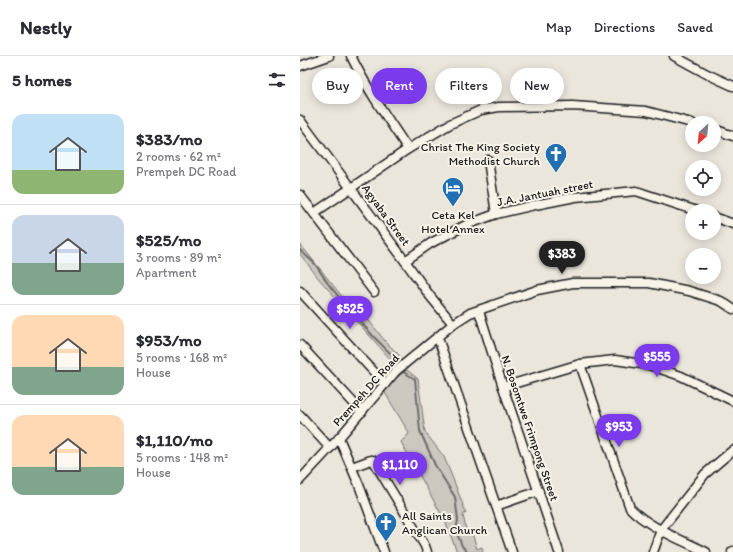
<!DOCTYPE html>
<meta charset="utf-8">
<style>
body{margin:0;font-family:Itim,sans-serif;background:#f7f7f7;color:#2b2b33;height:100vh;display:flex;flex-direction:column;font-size:15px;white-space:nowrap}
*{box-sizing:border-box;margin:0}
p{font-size:13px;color:#7c7c81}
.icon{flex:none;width:22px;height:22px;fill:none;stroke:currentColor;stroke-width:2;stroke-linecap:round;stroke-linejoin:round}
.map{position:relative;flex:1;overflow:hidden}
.details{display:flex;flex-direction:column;background:#fff;width:300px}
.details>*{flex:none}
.hud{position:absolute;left:12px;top:12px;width:361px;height:36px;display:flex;gap:8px}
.needle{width:26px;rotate:207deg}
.buttons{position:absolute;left:385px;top:60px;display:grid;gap:8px}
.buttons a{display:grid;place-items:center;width:36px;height:36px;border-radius:50%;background:#fff;box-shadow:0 2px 10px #0003;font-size:20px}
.price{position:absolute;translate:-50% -34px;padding:0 9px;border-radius:14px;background:#7c3aed;color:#fff;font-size:13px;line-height:26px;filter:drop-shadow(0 1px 2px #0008)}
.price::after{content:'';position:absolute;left:50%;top:24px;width:12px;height:9px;margin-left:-6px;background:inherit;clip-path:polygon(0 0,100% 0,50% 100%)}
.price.selected{background:#222;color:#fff}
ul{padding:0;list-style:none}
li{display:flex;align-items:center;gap:12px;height:100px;padding:0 12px}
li+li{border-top:1px solid #e1e1e2}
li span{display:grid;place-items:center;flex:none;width:112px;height:80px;border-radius:12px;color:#555}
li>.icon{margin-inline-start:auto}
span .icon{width:48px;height:48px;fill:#fffc;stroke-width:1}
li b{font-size:17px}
h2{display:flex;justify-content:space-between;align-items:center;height:48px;padding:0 12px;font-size:17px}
.tag{padding:0 14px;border-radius:18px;background:#fff;box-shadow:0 2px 10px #0003;font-size:14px;line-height:36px}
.tag.selected{background:#7c3aed;color:#fff}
header{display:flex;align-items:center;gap:24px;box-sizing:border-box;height:56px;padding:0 20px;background:#fff;border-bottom:1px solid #e1e1e2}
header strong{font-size:19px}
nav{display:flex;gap:22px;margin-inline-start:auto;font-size:14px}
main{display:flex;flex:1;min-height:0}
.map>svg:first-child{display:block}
</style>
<header>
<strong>Nestly</strong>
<nav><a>Map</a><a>Directions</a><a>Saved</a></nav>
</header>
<main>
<section class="details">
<h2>5 homes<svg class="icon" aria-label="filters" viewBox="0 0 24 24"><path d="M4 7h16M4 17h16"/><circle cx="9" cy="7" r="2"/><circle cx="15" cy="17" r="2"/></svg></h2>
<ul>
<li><span style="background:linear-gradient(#bfe0f5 70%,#8fb573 0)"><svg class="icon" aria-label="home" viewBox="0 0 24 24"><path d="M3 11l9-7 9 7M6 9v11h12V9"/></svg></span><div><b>$383/mo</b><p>2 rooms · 62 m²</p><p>Prempeh DC Road</p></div></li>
<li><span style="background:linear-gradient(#c9d6e8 60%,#7fa58c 0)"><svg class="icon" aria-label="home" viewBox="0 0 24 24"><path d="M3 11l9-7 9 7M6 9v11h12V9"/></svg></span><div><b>$525/mo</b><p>3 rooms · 89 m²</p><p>Apartment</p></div></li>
<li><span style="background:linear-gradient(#ffd9b3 65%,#7fa58c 0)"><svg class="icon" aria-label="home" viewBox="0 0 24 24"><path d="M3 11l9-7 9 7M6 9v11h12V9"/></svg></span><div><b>$953/mo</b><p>5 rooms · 168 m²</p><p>House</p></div></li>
<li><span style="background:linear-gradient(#ffd9b3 65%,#7fa58c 0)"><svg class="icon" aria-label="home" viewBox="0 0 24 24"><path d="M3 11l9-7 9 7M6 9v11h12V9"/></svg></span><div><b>$1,110/mo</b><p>5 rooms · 148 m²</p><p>House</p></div></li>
</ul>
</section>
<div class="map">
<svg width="433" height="496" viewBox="0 0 433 496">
<rect width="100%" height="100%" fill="#eae6dc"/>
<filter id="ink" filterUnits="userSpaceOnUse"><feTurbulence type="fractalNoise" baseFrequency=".025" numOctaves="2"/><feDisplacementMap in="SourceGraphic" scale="8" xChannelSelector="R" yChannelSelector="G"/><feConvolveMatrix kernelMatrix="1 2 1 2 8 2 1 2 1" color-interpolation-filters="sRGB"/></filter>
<g filter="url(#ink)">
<!-- green -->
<g fill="#ccc8c0" stroke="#74726e">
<polygon points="0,188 53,254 59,252 85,285 100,300 93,306 19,223 0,198"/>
<polygon points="107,314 118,323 125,376 144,401 153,423 166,457 163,459 167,478 172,477 177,493 182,491 183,496 157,496 145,465 101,386 107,380 109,377 84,335 95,323"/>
</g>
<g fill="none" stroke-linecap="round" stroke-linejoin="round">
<!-- stream -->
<g stroke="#6d6c68" stroke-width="2">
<polyline points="0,194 15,208 29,229 49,253 74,281 95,302 100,308"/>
<polyline points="102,312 105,317 115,323 120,375 135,409 155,441 158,464 156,475 162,490 167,496"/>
</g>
<!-- minor casing -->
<g stroke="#1c1c1c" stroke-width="11">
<g id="minor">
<path d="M51 0C67 33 88 63 108 93"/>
<polyline points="374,0 407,18 433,30"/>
<polyline points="0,10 29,0"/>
<polyline points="0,64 105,205 130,240 153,268"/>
<polyline points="414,73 433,80"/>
<polyline points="188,104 196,158"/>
<polyline points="0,139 74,236"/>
<polyline points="14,157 51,132 108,93 150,68 181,54 199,51 273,50 346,55 392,67"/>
<polyline points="414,161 433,168"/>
<polyline points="105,205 131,187 166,169 196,158 235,149 275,141 336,135 397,155"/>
<polyline points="0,235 85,328"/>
<polyline points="179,255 203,331 259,496"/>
<polyline points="138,282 212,496"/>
<polyline points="0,289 62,356"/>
<path d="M280 308 330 452C348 471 382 484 406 496"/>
<polyline points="203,331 280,308 315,304 349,309 381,320 433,345"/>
<polyline points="0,359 30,392"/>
<polyline points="39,382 59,429 84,496"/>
<polyline points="52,411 71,404 73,404 125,490 127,496"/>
<polyline points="0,424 39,382 96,315 153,268 170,257 237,234 273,227 349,227 389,235 421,245 433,253"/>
<polyline points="196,450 239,435"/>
<polyline points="353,496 361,474 405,418 433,394"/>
<polyline points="432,496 433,495"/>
</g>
</g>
<!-- minor -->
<use href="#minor" stroke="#f7f3e8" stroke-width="8"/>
</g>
</g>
<!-- icons -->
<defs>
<g id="church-pin" transform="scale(1.15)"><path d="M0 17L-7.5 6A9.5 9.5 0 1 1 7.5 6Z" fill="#1f6fb2" stroke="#f7f3e8"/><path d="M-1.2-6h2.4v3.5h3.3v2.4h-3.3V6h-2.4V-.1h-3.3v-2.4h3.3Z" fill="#fff"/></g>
<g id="hotel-pin" transform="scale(1.15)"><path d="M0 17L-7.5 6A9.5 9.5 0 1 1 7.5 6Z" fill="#1f6fb2" stroke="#f7f3e8"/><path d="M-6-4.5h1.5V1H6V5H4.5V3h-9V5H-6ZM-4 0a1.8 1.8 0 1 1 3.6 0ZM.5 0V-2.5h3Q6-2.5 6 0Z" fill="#fff"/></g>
</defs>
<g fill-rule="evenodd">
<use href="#church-pin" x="256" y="98"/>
<use href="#hotel-pin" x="153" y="132"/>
<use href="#church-pin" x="86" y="467"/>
</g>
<g text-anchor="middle" stroke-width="4" stroke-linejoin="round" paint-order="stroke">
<!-- poi labels -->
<g font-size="12" fill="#1c1c1c" stroke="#f7f3e8" text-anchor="end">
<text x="240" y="95">Christ The King Society<tspan x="240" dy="14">Methodist Church</tspan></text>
<text x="153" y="163" text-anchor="middle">Ceta Kel<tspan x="153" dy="14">Hotel Annex</tspan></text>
<text x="102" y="464" text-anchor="start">All Saints<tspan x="102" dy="14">Anglican Church</tspan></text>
</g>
<!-- street labels -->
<g font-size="12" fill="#1c1c1c" stroke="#f7f3e8">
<text transform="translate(245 137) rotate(-11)" y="4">J.A. Jantuah street</text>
<text transform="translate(86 159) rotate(54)" y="4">Agyaba Street</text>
<text transform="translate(66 334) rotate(-48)" y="4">Prempeh DC Road</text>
<text transform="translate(230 372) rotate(71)" y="4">N. Bosomtwe Frimpong Street</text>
</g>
</g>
</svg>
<div class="buttons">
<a><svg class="needle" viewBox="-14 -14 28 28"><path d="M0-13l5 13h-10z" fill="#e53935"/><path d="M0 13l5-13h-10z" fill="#7c7c81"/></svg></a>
<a><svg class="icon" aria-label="locate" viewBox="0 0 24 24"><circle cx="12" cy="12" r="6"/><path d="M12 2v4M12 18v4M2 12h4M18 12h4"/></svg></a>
<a>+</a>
<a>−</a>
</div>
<b class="price selected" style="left:262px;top:219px">$383</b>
<b class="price" style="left:50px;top:274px">$525</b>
<b class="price" style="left:357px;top:322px">$555</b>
<b class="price" style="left:319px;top:392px">$953</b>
<b class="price" style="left:100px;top:430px">$1,110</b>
<div class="hud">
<a class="tag">Buy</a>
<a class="tag selected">Rent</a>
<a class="tag">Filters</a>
<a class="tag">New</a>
</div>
</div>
</main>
